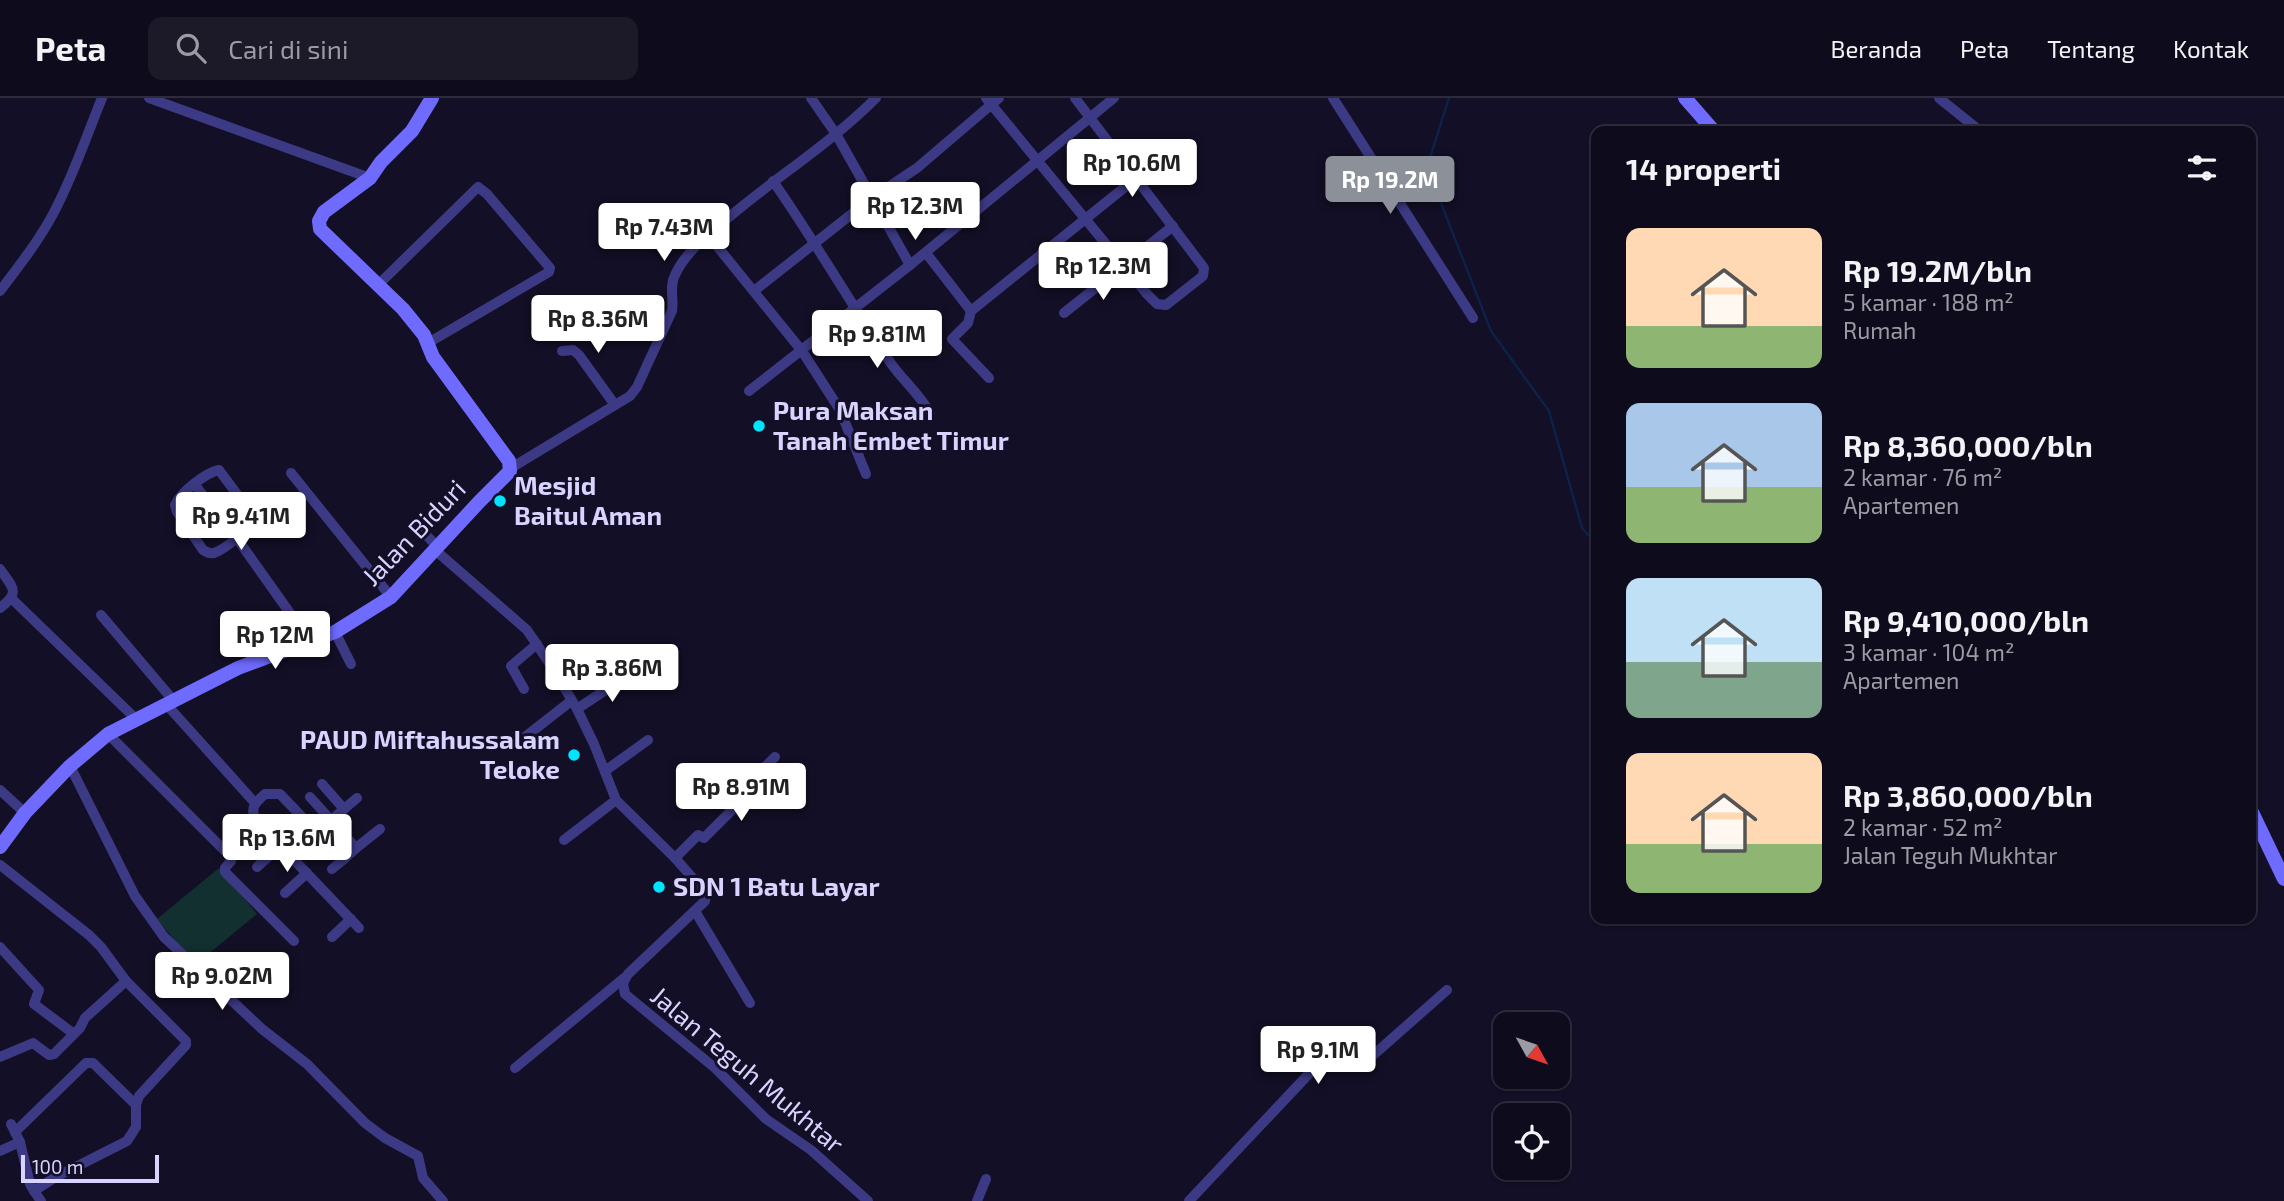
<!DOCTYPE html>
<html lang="id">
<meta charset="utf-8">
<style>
body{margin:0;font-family:"Exo 2",sans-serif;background:#1c1929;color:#f1f3f6;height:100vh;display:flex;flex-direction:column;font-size:26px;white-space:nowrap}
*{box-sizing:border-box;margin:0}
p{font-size:23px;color:#9b9ba3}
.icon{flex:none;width:38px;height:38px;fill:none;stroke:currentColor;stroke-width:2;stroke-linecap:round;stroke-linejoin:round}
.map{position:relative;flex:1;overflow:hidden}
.drawer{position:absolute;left:1591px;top:28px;width:665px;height:798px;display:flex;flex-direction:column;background:#0e0b1c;border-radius:14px;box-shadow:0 2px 5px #0004,0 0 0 2px #2e2b3b}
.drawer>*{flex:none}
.needle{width:46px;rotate:130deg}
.controls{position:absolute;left:1493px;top:914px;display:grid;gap:14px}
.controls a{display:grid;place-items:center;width:77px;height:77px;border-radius:14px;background:#0e0b1c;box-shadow:0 2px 5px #0004,0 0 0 2px #2e2b3b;font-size:35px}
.scale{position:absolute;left:21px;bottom:18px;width:138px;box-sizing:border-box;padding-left:7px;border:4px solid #d9d4ff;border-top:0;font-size:19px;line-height:24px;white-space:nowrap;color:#d9d4ff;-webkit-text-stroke:5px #130f26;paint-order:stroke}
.price{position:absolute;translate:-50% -60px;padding:0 16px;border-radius:7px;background:#fff;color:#222;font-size:23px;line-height:46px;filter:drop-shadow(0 2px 4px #0008)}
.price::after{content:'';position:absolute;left:50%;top:42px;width:21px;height:16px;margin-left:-10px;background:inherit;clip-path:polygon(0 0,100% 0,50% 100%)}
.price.active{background:#8c9099;color:#fff}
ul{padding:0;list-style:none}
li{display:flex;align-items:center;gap:21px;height:175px;padding:0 35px}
li span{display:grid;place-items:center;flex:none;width:196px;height:140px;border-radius:14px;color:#555}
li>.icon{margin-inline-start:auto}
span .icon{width:84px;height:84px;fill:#fffc;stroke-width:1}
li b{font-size:30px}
h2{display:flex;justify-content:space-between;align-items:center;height:84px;padding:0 35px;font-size:30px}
header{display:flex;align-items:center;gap:42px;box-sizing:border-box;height:98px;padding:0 35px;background:#0e0b1c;border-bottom:2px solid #2e2b3b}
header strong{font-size:33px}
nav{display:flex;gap:38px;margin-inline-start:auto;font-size:24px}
.search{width:490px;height:63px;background:#1c1929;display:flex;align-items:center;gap:18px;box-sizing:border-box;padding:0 24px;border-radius:14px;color:#9b9ba3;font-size:26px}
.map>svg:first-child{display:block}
</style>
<header>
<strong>Peta</strong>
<div class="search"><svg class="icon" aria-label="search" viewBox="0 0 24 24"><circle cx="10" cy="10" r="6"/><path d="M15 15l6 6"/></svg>Cari di sini</div>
<nav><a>Beranda</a><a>Peta</a><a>Tentang</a><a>Kontak</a></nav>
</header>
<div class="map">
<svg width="2284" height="1103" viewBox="0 0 2284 1103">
<rect width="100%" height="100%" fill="#130f26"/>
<!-- green -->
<polygon fill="#12302f" points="219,770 257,816 195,867 157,821"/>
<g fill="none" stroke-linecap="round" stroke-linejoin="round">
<!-- stream -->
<polyline stroke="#0c2248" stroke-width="2.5" points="1449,0 1427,69 1491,233 1549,313 1582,430 1596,446"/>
<!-- street -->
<g stroke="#3d3a85" stroke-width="10">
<polyline points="149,0 370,80"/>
<polyline points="811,0 836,36 910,167"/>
<polyline points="986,0 1147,196 1157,206 1166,207 1203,178 1204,170 1075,0"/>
<polyline points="1333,0 1473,220"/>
<polyline points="1939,0 1980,33"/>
<path d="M773 83C814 142 850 204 890 264 903 283 918 294 930 315"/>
<polyline points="708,137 802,253 840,312 866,376"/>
<polyline points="926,155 971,213"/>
<polyline points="378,187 478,89 487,96 550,170 549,174 428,245"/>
<path d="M0 193C19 168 38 144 53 116 73 79 86 39 102 0"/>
<polyline points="754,193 872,100 917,70 999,0"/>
<polyline points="971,213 1135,81"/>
<polyline points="971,213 968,225 952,241 989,280"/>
<polyline points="1064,215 1173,128"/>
<polyline points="562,253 573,252 579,257 615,307"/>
<polyline points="749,293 910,167 1114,0"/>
<path d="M511 370 630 298 637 289 672 213C674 200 669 189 675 177 686 152 714 132 734 115 781 76 833 43 876 0"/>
<path d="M219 372 256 422C247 431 226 451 214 455 208 456 207 454 203 452L177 414 175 407C181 394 205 375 219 372Z"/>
<polyline points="291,375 391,499"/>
<polyline points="195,387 236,439 309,542"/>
<polyline points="422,433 438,449"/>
<polyline points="435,452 527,532 554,572 577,611 594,646 616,702 675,760 706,795 705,803 628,876 623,885 625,896 715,970 766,1021 811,1052 868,1103"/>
<path d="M0 471C13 490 21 494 0 510"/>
<polyline points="12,501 136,621"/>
<polyline points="101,517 173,602"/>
<polyline points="335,534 351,566"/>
<polyline points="524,591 511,568 537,546"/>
<polyline points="166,606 255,705"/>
<polyline points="577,611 631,575"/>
<polyline points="108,636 230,758 231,763 225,770 225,774 294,843"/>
<polyline points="525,639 571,603"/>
<polyline points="70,668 135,798 164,839 262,931 307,966 365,1025 385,1040 418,1058 423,1080 443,1103"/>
<polyline points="605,673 648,642"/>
<polyline points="322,686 344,711"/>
<polyline points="0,692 25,715"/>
<path d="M310 699 356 750 343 762 280 696H265C256 704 249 710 256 722L359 830"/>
<polyline points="331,722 357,700"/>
<polyline points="564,742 616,702"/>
<polyline points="356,750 380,731"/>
<polyline points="675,760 698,737 704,740 736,708 742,691 775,659"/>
<polyline points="0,767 89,837 101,849 126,883 186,943 186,947 139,998 136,1007 136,1029 127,1043 54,1080 34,1093 30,1086 20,1044 11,1026"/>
<polyline points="257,769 280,748"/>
<polyline points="332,771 343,762"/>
<polyline points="285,795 307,775"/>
<polyline points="695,813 750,905"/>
<polyline points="332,839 351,821"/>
<polyline points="0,849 39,892 34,906 74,936"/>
<polyline points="0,959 33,945 49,957 54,956 80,930 85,920 126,883"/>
<polyline points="515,970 624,880"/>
<polyline points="15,1034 86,965 93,965 136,1007"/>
<polyline points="0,1053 20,1044"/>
<polyline points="34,1093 41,1103"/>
<polyline points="977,1103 986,1081"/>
<polyline points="1189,1103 1322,962 1336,958 1370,960 1447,892"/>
</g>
<!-- secondary -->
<g stroke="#6f6bff" stroke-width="14">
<polyline points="1685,0 1714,33"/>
<polyline points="2250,710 2284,781"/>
<polyline points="0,749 25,715 70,668 108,636 238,570 335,534 391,499 479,404 510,373 509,363 433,259 424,237 403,211 320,131 319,123 324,114 370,80 381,64 412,33 432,0"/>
</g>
</g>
<!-- markers -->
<g fill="#00e5ff" stroke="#130f26" stroke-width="2.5">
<circle cx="759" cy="328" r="7"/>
<circle cx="500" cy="403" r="7"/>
<circle cx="574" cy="657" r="7"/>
<circle cx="659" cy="789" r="7"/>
</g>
<g text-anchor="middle" stroke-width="6" stroke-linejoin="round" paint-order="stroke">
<!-- poi labels -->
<g font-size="26" font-weight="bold" fill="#d9d4ff" stroke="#130f26" text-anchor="start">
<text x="773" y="322">Pura Maksan<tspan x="773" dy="30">Tanah Embet Timur</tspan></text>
<text x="514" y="397">Mesjid<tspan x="514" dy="30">Baitul Aman</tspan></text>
<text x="560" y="651" text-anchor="end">PAUD Miftahussalam<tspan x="560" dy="30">Teloke</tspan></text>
<text x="673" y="798">SDN 1 Batu Layar</text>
</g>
<!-- street labels -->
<g font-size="26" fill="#d9d4ff" stroke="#130f26">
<text transform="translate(414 435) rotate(-46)" y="9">Jalan Biduri</text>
<text transform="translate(747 972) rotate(40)" y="9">Jalan Teguh Mukhtar</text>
</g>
</g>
</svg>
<div class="controls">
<a><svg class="needle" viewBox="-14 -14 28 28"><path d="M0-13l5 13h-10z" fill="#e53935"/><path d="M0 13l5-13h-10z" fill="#9b9ba3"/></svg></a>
<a><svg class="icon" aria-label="locate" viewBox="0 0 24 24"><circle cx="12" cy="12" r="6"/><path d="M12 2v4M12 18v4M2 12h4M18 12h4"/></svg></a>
</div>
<div class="scale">100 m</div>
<b class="price" style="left:1132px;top:101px">Rp 10.6M</b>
<b class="price active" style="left:1390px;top:118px">Rp 19.2M</b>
<b class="price" style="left:915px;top:144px">Rp 12.3M</b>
<b class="price" style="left:664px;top:165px">Rp 7.43M</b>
<b class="price" style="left:1103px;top:204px">Rp 12.3M</b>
<b class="price" style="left:598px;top:257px">Rp 8.36M</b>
<b class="price" style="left:877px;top:272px">Rp 9.81M</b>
<b class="price" style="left:241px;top:454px">Rp 9.41M</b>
<b class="price" style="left:275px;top:573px">Rp 12M</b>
<b class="price" style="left:612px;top:606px">Rp 3.86M</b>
<b class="price" style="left:741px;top:725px">Rp 8.91M</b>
<b class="price" style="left:287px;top:776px">Rp 13.6M</b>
<b class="price" style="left:222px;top:914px">Rp 9.02M</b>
<b class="price" style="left:1318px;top:988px">Rp 9.1M</b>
<section class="drawer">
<h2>14 properti<svg class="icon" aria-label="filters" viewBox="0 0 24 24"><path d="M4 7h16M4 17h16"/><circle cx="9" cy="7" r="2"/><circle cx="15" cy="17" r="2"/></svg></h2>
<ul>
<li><span style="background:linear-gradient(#ffd9b3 70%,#8fb573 0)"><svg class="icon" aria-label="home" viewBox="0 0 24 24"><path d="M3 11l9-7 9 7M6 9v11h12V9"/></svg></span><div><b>Rp 19.2M/bln</b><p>5 kamar · 188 m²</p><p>Rumah</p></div></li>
<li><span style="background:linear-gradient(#a9c7e8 60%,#8fb573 0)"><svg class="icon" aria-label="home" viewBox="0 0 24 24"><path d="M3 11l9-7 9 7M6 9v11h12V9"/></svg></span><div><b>Rp 8,360,000/bln</b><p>2 kamar · 76 m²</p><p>Apartemen</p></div></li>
<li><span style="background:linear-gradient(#bfe0f5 60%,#7fa58c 0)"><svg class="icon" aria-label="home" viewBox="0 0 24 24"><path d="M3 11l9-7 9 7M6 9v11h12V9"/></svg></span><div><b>Rp 9,410,000/bln</b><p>3 kamar · 104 m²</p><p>Apartemen</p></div></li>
<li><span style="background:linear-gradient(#ffd9b3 65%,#8fb573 0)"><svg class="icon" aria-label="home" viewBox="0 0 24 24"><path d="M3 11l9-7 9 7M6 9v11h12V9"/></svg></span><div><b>Rp 3,860,000/bln</b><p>2 kamar · 52 m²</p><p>Jalan Teguh Mukhtar</p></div></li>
</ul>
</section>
</div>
